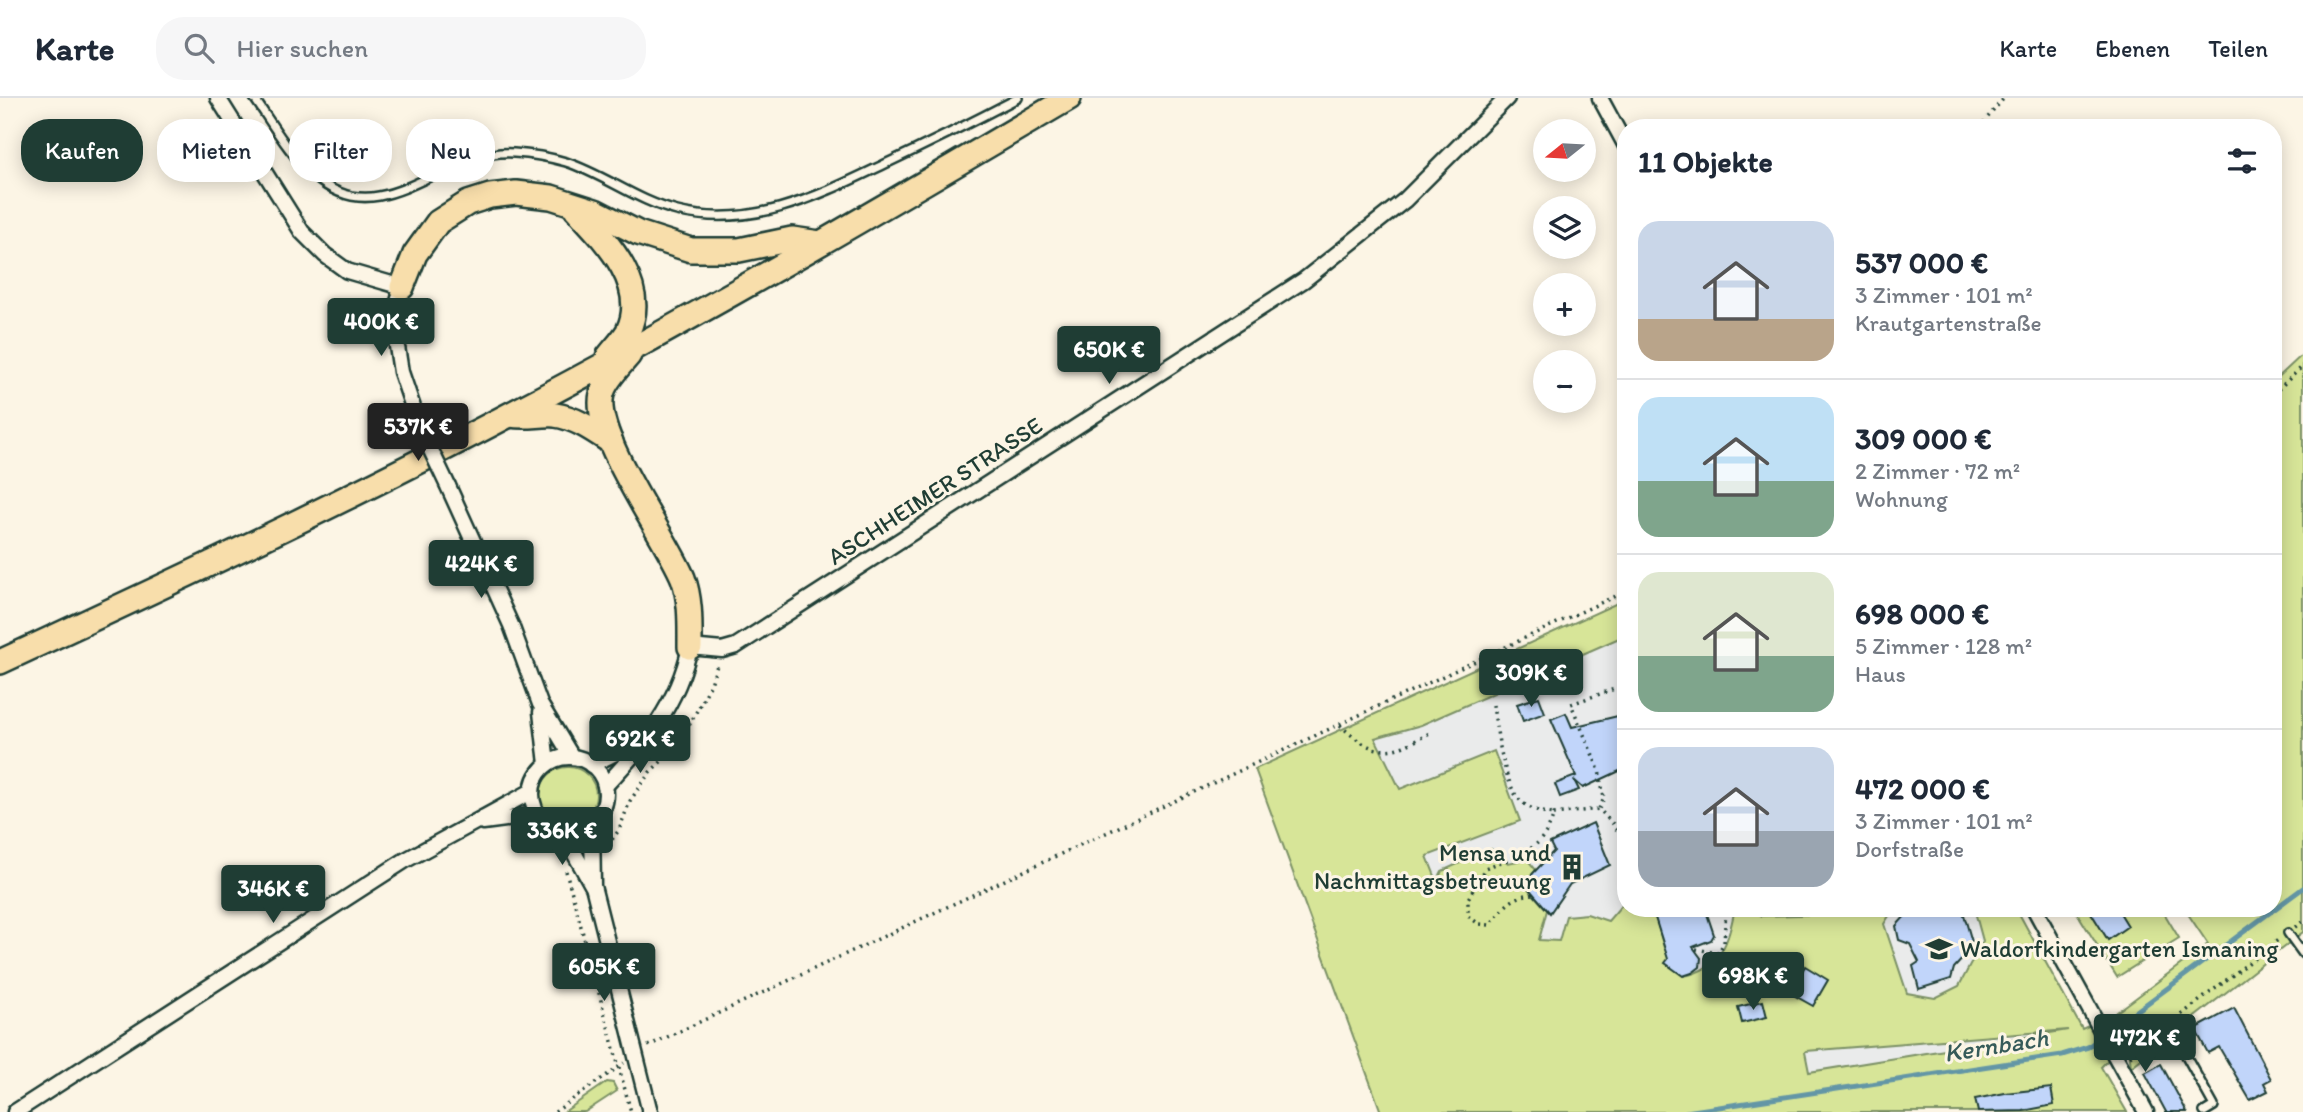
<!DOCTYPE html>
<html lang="de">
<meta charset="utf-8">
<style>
body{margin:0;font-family:Itim,sans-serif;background:#f6f6f7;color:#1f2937;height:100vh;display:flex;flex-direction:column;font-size:26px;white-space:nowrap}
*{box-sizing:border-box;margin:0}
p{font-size:23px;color:#747a83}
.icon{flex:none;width:38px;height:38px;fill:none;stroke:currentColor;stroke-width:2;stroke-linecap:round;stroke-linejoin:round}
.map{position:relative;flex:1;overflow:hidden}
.panel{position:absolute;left:1617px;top:21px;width:665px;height:798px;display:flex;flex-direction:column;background:#fff;border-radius:28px;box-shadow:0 4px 18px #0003}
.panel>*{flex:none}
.hud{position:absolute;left:21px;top:21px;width:665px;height:63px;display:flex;gap:14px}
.needle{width:46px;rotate:252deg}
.controls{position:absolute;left:1533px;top:21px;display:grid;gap:14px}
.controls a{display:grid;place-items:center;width:63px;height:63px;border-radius:50%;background:#fff;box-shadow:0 4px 18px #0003;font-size:35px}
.price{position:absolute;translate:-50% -60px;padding:0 16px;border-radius:7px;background:#1f3d34;color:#fff;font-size:23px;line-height:46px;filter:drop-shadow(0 2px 4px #0008)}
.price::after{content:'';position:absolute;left:50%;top:42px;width:21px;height:16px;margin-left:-10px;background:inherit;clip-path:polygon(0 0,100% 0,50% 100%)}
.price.selected{background:#222;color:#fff}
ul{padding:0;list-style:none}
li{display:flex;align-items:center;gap:21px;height:175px;padding:0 21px}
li+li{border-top:2px solid #e0e1e3}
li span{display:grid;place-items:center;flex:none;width:196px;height:140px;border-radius:21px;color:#555}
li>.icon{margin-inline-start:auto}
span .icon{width:84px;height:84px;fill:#fffc;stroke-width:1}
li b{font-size:30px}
h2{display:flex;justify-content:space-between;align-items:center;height:84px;padding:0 21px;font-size:30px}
.tag{padding:0 24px;border-radius:28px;background:#fff;box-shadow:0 4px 18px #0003;font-size:24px;line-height:63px}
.tag.selected{background:#1f3d34;color:#fff}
header{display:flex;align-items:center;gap:42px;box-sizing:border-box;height:98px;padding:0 35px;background:#fff;border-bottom:2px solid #e0e1e3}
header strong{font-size:33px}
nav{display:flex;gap:38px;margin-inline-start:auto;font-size:24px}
.search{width:490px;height:63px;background:#f6f6f7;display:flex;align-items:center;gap:18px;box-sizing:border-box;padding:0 24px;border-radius:28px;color:#747a83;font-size:26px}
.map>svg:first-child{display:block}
</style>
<header>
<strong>Karte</strong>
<div class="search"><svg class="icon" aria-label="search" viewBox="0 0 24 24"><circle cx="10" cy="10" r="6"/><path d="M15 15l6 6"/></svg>Hier suchen</div>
<nav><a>Karte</a><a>Ebenen</a><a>Teilen</a></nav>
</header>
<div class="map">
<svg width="2303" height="1014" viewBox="0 0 2303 1014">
<rect width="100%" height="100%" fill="#fcf5e5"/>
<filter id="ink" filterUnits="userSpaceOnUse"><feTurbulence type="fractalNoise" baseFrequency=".0143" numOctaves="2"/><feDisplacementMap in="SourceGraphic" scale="14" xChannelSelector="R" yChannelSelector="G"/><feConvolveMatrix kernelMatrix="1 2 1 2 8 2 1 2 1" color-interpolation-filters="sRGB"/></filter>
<g filter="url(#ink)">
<!-- built -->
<polygon fill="#eaebeb" points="1626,501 1626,810 2016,810 2081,931 1808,974 1381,1014 1255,671"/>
<!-- green -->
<g fill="#d7e598" stroke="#7b9166" stroke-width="2" fill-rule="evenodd">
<path d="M2303 256V834L2131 969 2128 942 2101 969 2127 1014H1381L1255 671 1626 501V537L1421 627 1375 640 1400 691 1494 653 1520 723 1427 758 1437 783 1442 773 1491 751 1508 765 1527 761 1536 772 1524 786 1547 812 1539 842 1559 843 1566 818 1587 816 1608 823 1626 802V810H1653L1664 850 1677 848 1666 865 1683 878C1722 871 1728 844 1735 810H1751L1762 818 1838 816 1845 810H1894L1884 826 1907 895 1935 900 1959 888 1983 843 1974 810H2016L2082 931 2113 917 2208 846 2184 810H2273V284ZM2068 932 1809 974 1805 954 1806 953Z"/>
<circle cx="568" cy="697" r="28"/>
<polygon points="2074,810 2161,810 2179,840 2117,879"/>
<polygon points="607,984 613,985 617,993 585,1014 564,1014"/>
</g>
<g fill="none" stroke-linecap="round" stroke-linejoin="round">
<!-- stream -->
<polyline stroke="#6396a6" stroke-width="5" points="1686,1014 2062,957 2088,949 2303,790"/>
</g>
<!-- building -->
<g fill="#c1d5fa" stroke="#1f3d34" stroke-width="2">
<polygon points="1539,599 1545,615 1523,623 1517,606"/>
<polygon points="1566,615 1572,629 1626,616 1626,670 1583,690 1574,682 1579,692 1560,699 1555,686 1576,678 1551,621"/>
<polygon points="1593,725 1610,767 1570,786 1550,815 1524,785 1554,753 1550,745"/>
<polygon points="1652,810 1705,810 1714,837 1711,842 1693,849 1701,860 1700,869 1692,875 1683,878 1665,865 1668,861"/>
<polygon points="1906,810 1962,810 1972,844 1966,851 1965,858 1954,870 1951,881 1919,891 1913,868 1919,864 1910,846 1899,842 1896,828 1907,816"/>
<polygon points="2088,810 2117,810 2128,828 2108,842"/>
<polygon points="1805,868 1828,882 1813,908 1790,895"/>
<polygon points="1763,903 1767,919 1742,925 1738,909"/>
<polygon points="2234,910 2271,981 2264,985 2268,993 2250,1002 2219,949 2208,955 2195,931"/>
<polygon points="2161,966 2187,1014 2166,1014 2145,975"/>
<polygon points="2051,990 2054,1007 2023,1013 1978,1014 1975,1001 2005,995"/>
</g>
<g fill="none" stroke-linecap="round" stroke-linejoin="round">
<!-- service casing -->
<g stroke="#1f3d34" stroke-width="12">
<g id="service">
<path d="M254 0C284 42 317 110 379 98 400 94 419 84 438 75 462 64 487 53 514 55 532 56 549 59 566 64 605 77 637 103 677 113 752 132 820 97 885 66 930 45 974 23 1018 0"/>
<polyline points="2288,835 2303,856"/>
<polyline points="2169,927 2214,1008 2204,1014"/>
</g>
</g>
<!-- minor casing -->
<g stroke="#1f3d34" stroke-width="19">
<g id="minor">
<polyline points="218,0 302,134 325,157 347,173 402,189 393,223 401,274 419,327"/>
<polyline points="1600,0 1626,48"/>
<polyline points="448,388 511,527 540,606 572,659"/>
<polyline points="541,614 547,666"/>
<circle cx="569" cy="696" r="37"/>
<polyline points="591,667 644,641"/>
<path d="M605 688C644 647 678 606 690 549L722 552 736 548 1304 182 1405 102 1507 0"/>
<polyline points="483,724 538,717"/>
<polyline points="592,725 593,788 650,1014"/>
<polyline points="562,733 592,787"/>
<polyline points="2034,810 2146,1014"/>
<polyline points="15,1014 404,763 532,693"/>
</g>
</g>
<!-- primary casing -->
<g stroke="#1f3d34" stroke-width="28">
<g id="primary">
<path d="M576 111C605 142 650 187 628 233 623 242 614 251 608 259"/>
<polyline points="402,189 415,156 438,124 468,105 490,98 516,95 551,99 595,113 638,135 691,152 739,152 792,141 820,145"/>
<path d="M629 257C620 268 605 282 602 296 591 337 666 438 683 480 691 502 690 526 690 549"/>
<path d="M510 317C527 320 540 316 555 317 576 320 593 332 611 344"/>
<path d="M0 564C171 485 342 405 509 317 699 218 884 109 1069 0"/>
</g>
</g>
<!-- path -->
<g stroke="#1f3d34" stroke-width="3.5" stroke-dasharray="2 5" stroke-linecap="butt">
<polyline points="1979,30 2004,0"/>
<polyline points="2273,296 2303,268"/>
<polyline points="1626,587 1571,606 1599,672 1604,700 1599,711 1613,726 1626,747"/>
<path d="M1493 607C1496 629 1504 685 1519 701 1529 712 1541 714 1554 716"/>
<path d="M1340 627C1375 660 1391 658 1431 634"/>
<polyline points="522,735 545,746 557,757"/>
<polyline points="608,747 619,732 630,703 650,674 679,647 711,586 717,567"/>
<polyline points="566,773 631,1014"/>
<path d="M1533 796C1511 798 1503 810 1490 827L1479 826 1468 818V801L1485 770C1519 757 1542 754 1554 716L1599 711"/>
<polyline points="2295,829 2303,823"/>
<polyline points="1696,851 1718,855 1724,845 1726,810"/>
<polyline points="2176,921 2278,842"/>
<polyline points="648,948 1626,493"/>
<polyline points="2130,958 2159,935"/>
<polyline points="555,1014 624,965"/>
</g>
<!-- service -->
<use href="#service" stroke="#fcf5e5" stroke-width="7"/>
<!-- minor -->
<use href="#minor" stroke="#fcf5e5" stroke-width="14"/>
<!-- primary -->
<use href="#primary" stroke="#f8deab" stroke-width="23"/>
<!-- minor-bridge casing -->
<g stroke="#1f3d34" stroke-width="19" stroke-linecap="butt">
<polyline id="minor-bridge" points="419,327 448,388"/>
</g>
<!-- minor-bridge -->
<use href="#minor-bridge" stroke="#fcf5e5" stroke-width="14"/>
</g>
</g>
<!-- icons -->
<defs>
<g id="building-bare" transform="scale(2.1)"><path d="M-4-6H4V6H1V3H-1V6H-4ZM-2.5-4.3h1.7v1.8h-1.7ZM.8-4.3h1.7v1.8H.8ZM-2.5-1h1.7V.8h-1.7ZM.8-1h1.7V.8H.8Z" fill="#1f3d34" stroke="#fcf5e5" stroke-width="2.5" paint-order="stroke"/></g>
<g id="school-bare" transform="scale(2.1)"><path d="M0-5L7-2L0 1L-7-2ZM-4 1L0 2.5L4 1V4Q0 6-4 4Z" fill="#1f3d34" stroke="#fcf5e5" stroke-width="2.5" paint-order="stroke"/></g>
</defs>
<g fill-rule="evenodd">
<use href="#building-bare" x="1572" y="769"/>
<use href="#school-bare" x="1939" y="851"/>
</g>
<g text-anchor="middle" stroke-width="6" stroke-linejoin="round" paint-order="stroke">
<!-- street labels -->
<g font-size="24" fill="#1f3d34" stroke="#fcf5e5">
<text transform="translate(935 393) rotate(-33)" y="8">ASCHHEIMER STRASSE</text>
</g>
<!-- poi labels -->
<g font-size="24" fill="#1f3d34" stroke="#fcf5e5" text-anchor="end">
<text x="1551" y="763">Mensa und<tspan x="1551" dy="28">Nachmittagsbetreuung</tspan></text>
<text x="1960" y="859" text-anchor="start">Waldorfkindergarten Ismaning</text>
</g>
<!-- water labels -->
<g font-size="26" font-style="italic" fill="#365b5a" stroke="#fcf5e5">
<text transform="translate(1996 947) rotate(-9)" y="9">Kernbach</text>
</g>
</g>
</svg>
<div class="controls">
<a><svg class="needle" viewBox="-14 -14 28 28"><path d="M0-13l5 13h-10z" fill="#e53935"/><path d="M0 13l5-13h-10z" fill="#747a83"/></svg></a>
<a><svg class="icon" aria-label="layers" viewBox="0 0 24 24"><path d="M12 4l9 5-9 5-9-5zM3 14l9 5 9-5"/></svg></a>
<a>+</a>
<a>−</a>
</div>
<b class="price" style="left:381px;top:260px">400K €</b>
<b class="price" style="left:1109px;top:288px">650K €</b>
<b class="price selected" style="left:418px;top:365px">537K €</b>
<b class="price" style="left:481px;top:502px">424K €</b>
<b class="price" style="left:1531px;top:611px">309K €</b>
<b class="price" style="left:640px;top:677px">692K €</b>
<b class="price" style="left:562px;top:769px">336K €</b>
<b class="price" style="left:273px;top:827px">346K €</b>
<b class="price" style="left:604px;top:905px">605K €</b>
<b class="price" style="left:1753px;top:914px">698K €</b>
<b class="price" style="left:2145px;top:976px">472K €</b>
<div class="hud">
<a class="tag selected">Kaufen</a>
<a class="tag">Mieten</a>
<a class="tag">Filter</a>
<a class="tag">Neu</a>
</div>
<section class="panel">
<h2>11 Objekte<svg class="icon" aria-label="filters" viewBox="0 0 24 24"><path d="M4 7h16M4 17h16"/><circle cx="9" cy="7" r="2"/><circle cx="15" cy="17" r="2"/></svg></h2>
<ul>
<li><span style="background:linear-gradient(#c9d6e8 70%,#b9a48a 0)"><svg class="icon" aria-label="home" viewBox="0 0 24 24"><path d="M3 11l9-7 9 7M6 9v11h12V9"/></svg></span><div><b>537 000 €</b><p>3 Zimmer · 101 m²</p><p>Krautgartenstraße</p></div></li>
<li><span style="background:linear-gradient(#bfe0f5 60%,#7fa58c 0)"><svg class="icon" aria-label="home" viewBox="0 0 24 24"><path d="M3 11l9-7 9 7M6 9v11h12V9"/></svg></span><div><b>309 000 €</b><p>2 Zimmer · 72 m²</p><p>Wohnung</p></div></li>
<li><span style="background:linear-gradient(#dfe7d0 60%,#7fa58c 0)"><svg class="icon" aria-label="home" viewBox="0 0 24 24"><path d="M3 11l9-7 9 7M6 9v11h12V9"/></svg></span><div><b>698 000 €</b><p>5 Zimmer · 128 m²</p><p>Haus</p></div></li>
<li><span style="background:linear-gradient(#c9d6e8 60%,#9aa5b1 0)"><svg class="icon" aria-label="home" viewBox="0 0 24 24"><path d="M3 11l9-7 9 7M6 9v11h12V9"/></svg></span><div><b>472 000 €</b><p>3 Zimmer · 101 m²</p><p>Dorfstraße</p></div></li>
</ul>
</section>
</div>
